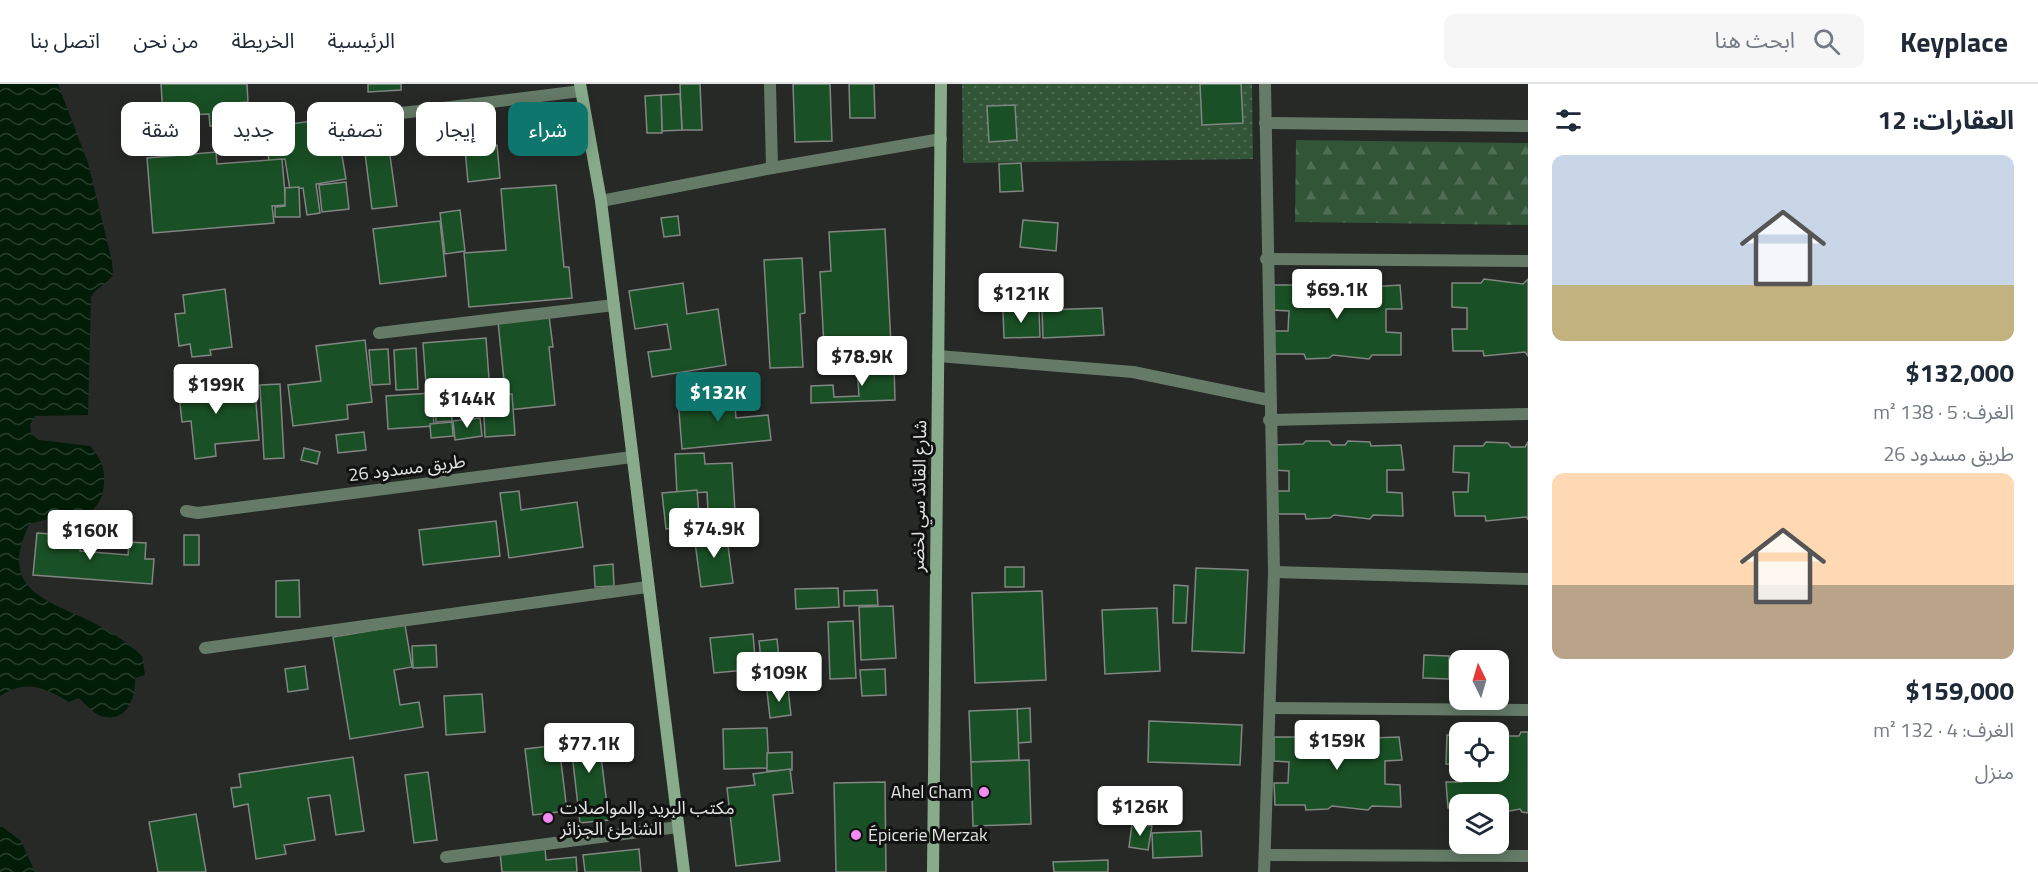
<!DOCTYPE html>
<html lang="ar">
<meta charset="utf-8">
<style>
body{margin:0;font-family:"Titillium Web","Noto Sans Arabic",sans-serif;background:#f6f6f7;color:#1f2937;direction:rtl;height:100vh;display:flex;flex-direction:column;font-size:22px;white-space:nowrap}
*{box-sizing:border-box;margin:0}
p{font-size:20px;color:#747a83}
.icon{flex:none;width:33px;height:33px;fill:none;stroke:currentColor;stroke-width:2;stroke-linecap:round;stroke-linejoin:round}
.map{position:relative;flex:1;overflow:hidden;direction:ltr}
.drawer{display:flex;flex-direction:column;background:#fff;width:510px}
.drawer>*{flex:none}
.top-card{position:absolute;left:18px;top:18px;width:570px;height:54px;direction:rtl;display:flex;gap:12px}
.needle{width:39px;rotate:355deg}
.tools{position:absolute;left:1449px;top:566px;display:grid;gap:12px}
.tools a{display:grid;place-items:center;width:60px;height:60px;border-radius:12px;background:#fff;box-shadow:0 3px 15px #0003;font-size:30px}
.price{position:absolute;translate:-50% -51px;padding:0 14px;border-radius:6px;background:#fff;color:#222;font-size:20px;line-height:39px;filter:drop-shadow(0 2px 3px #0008)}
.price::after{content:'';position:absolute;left:50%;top:36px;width:18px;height:14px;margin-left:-9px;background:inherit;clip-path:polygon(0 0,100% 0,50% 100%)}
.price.active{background:#0f766e;color:#fff}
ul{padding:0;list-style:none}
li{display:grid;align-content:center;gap:12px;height:318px;padding:0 24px}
li span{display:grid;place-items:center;height:186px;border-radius:12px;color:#555}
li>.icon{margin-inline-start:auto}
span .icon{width:108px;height:108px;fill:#fffc;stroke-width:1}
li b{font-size:26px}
h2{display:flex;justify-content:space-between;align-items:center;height:72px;padding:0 24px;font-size:26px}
.chip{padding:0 21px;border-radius:12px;background:#fff;box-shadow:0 3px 15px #0003;font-size:21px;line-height:54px}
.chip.active{background:#0f766e;color:#fff}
header{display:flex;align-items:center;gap:36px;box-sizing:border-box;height:84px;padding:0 30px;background:#fff;border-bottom:2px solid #e0e1e3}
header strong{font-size:28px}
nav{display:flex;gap:33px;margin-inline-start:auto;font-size:21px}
.search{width:420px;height:54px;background:#f6f6f7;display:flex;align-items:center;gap:15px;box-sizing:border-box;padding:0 21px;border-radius:12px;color:#747a83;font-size:22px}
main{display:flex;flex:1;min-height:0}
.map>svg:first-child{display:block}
</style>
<header>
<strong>Keyplace</strong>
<div class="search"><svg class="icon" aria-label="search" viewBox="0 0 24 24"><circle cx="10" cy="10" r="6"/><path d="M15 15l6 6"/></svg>ابحث هنا</div>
<nav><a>الرئيسية</a><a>الخريطة</a><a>من نحن</a><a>اتصل بنا</a></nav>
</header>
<main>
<section class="drawer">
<h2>العقارات: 12<svg class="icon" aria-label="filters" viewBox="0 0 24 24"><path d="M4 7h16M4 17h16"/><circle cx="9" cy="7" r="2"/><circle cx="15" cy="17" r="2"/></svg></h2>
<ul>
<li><span style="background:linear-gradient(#c9d6e8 70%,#c2b280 0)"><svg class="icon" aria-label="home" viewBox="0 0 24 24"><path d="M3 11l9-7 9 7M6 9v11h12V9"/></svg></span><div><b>$132,000</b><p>الغرف: 5 · 138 m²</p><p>طريق مسدود 26</p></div></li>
<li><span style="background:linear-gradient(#ffd9b3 60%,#b9a48a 0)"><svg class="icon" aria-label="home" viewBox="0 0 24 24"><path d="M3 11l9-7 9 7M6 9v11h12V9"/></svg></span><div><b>$159,000</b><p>الغرف: 4 · 132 m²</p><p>منزل</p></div></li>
</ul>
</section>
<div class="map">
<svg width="1528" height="788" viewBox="0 0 1528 788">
<defs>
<pattern id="grass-dots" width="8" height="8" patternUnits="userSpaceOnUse" patternTransform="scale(1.5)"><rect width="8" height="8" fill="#325437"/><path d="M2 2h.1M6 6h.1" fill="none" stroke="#4f6c54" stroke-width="1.8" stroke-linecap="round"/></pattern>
<pattern id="forest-firs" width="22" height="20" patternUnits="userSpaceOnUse" patternTransform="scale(1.5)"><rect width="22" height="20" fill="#325437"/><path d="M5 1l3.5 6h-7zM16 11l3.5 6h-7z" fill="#4f6c54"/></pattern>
<pattern id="water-waves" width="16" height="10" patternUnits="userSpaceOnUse" patternTransform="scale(1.5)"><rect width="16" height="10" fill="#021d07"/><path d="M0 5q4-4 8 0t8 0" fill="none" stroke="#273e2b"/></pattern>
</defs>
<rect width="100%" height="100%" fill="#262926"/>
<!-- grass -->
<polygon fill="url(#grass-dots)" points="962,0 1252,0 1253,75 963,79"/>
<!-- forest -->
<polygon fill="url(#forest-firs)" points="1296,56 1528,59 1528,141 1295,138"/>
<!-- water -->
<g fill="url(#water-waves)">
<path d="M0 0H58L88 79 112 177 113 191C107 200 97 203 91 213L88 331 35 332 30 341 31 350 39 356 90 362C101 374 105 384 104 400 100 446 59 426 29 441 0 501 39 514 84 534 105 544 125 556 142 572L145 591 135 594C136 613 127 640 101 632 93 629 85 620 79 614L69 618C44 603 26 595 0 612Z"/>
<polygon points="0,741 21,757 35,788 0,788"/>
</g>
<!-- building -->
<g fill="#1a5025" stroke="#828683" stroke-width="1.5">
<polygon points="161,0 247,0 248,18 237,19 238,41 210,42 209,30 163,32"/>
<polygon points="368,0 401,0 401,6 368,8"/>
<polygon points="680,0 700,0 702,46 682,46"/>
<polygon points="793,0 830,0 832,57 795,58"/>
<polygon points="849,0 874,0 875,34 850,34"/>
<polygon points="1200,0 1241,0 1243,39 1202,41"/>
<polygon points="680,10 682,46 662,47 661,11"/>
<polygon points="661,11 662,49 647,49 645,12"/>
<polygon points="1015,21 1017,56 989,58 987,22"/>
<polygon points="364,32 366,49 346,51 347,63 323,66 320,37"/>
<polygon points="317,36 321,69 341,66 346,95 316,100 320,129 307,131 303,104 290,106 285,75 269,77 267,63 236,68 233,49"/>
<polygon points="388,57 397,122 372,125 364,61"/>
<polygon points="497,61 500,94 468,98 465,65"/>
<polygon points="216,68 217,80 282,75 286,121 272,122 274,139 153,149 147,74"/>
<polygon points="1021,79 1023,107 1000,108 999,80"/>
<polygon points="346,98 349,125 322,128 319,101"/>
<polygon points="556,101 564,183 569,183 572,214 469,223 464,169 506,166 501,105"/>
<polygon points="299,103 300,133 275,133 275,123 285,122 285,104"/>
<polygon points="460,126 465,167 445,170 440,129"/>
<polygon points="678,132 680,151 664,153 661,134"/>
<polygon points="1023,136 1058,139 1056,167 1020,163"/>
<polygon points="440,137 446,192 380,200 373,145"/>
<polygon points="885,145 891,260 824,263 820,188 831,187 829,148"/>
<polygon points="802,174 805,229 800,230 803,283 770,284 764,176"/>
<polygon points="1484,195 1523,200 1528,195 1528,272 1525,268 1484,272 1483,267 1453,267 1452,245 1467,245 1467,224 1452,223 1452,199 1481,199"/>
<polygon points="1305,197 1328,198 1331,201 1345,202 1348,197 1369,198 1370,203 1400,201 1402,225 1386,225 1386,248 1401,249 1401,271 1372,271 1369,275 1333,271 1329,274 1306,275 1304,270 1275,270 1273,247 1288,247 1289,227 1273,226 1274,201 1302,201"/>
<polygon points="683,199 687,230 718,225 726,281 652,293 648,268 671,265 667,240 635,245 629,207"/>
<polygon points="225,205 232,263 210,266 211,271 192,273 190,260 179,262 175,230 185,229 183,211"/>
<polygon points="1102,224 1104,251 1043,254 1042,226"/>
<polygon points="1039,226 1040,253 1004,254 1003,227"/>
<polygon points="549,232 553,263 549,263 555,321 507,326 498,238"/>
<polygon points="486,254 489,295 426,300 423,259"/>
<polygon points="365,256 372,318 347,321 348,335 293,342 288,301 321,297 316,262"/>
<polygon points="416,264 418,305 396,306 394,266"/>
<polygon points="388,265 390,300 372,301 369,266"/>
<polygon points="894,281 895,316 811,319 811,302 833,301 834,313 859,312 857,282"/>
<polygon points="212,291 214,311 255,307 259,356 215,360 216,372 195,375 191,337 182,338 177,294"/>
<polygon points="280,300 284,374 264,375 260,301"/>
<polygon points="432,309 434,342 388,345 386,312"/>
<polygon points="512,310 515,351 485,353 483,312"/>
<polygon points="734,310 736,334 768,331 771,356 682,365 678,315"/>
<polygon points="435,311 451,311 452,337 436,338"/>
<polygon points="480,334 482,352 455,356 453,337"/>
<polygon points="452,338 453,352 431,354 430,340"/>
<polygon points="364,348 366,366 338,369 336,351"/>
<polygon points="1306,357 1329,357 1332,361 1345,361 1348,357 1370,358 1371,362 1401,361 1404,386 1387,386 1387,408 1402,409 1403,432 1373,431 1370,435 1334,431 1330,434 1306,435 1305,430 1275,430 1274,407 1289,407 1289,387 1274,386 1274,361 1303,360"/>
<polygon points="1486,358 1508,359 1511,363 1525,363 1528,358 1528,436 1527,433 1486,437 1485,432 1455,432 1453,408 1468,408 1469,389 1453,388 1454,362 1483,362"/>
<polygon points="304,364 320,368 317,380 301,376"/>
<polygon points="704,369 705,380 732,379 735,427 708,428 707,408 677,410 675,370"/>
<polygon points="697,406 700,442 666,445 662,409"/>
<polygon points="519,407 521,426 577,418 583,463 509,474 500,409"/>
<polygon points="496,437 500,472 423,481 419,446"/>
<polygon points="726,447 733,499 701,503 694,451"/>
<polygon points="37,449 81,452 80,467 128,471 129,458 146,459 145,475 154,475 152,500 33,491"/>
<rect x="184" y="451" width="15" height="30"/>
<polygon points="613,480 614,502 595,503 594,482"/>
<rect x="1005" y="483" width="19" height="20"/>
<polygon points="1196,484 1248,486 1244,569 1192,567"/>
<polygon points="299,496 300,533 276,533 276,497"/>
<polygon points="1174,501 1188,502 1186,539 1173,539"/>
<polygon points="838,504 839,523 796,525 795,505"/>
<polygon points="877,506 878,521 844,522 844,507"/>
<polygon points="1042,507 1046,596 975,599 972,509"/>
<polygon points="893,522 896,574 861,576 859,523"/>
<polygon points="1157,524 1160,587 1105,590 1102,526"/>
<polygon points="853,537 856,594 830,595 828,538"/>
<polygon points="405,541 412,583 394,586 400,621 419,618 423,643 350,655 333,553"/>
<polygon points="753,550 756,585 714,589 710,554"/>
<polygon points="777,555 781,593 763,595 759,557"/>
<polygon points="436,561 437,583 413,584 412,562"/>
<polygon points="1424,571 1449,572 1449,595 1423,594"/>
<polygon points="305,582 308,605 288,608 285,585"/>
<polygon points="885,585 886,611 862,612 860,586"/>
<polygon points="788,604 791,631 770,634 767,607"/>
<polygon points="482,610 485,648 446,651 444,612"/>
<polygon points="1030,624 1031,658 1018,659 1017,625"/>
<polygon points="1017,625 1019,676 971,678 969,627"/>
<polygon points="1149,637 1242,641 1240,681 1148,678"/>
<polygon points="597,641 609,736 580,739 569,644"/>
<polygon points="767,644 769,684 724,685 723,645"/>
<polygon points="1498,648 1504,648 1507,652 1519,652 1521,648 1528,648 1528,729 1522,728 1520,725 1498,729 1498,720 1460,720 1460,724 1448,724 1446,698 1462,698 1462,687 1498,687"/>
<polygon points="1306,649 1327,649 1330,654 1344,654 1347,649 1368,650 1370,654 1399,653 1402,676 1385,677 1385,700 1400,701 1401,723 1372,722 1368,726 1332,722 1328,725 1306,726 1305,721 1275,721 1274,699 1288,699 1289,678 1274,677 1274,653 1303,653"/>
<polygon points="1447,651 1460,651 1460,681 1446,680"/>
<polygon points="559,661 567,727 533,731 525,665"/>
<polygon points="792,668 792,686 767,687 767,669"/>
<polygon points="353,673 364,747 336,751 330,711 308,714 315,756 284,761 286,770 256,775 248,720 234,723 231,704 241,703 239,690"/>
<polygon points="1029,676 1031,740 973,742 971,678"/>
<polygon points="790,685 793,709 773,711 780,777 736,782 727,704 755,701 753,690"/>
<polygon points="428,688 437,756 414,759 405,691"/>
<polygon points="885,698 886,788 836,788 834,699"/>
<polygon points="196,730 206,788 158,788 149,738"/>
<polygon points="1132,740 1152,742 1148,766 1129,763"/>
<polygon points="1201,747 1202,772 1153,774 1152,749"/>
<polygon points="545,764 546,776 576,773 577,788 502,788 500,768"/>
<polygon points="639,765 641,788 585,788 583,771"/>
<polygon points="1108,776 1108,788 1054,788 1053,778"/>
</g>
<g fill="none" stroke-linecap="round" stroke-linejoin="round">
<!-- street -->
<g stroke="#657b67" stroke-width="12">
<polyline points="770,0 772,84"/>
<polyline points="377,32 581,7"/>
<polyline points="1265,39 1528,42"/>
<polyline points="601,117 772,84 941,55"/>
<polyline points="1266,175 1528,177"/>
<polyline points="379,249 614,221"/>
<polyline points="938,272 1133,288 1269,316"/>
<polyline points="1269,336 1528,330"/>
<polyline points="186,427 198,429 632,373"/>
<polyline points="1274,488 1528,495"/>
<polyline points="205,564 647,503"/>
<polyline points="1271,624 1528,626"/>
<polyline points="1265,771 1528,772"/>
<polyline points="446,773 678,743"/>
<polyline points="1264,788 1274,488 1265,0"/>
</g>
<!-- secondary -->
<g stroke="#87ab8b" stroke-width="12">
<polyline points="580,0 601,117 684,788"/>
<polyline points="933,788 941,0"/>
</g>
</g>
<!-- markers -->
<g fill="#f38af1" stroke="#101110" stroke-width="2">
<circle cx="984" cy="708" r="6"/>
<circle cx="548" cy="734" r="6"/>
<circle cx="856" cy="751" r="6"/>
</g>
<g text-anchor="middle" stroke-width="6" stroke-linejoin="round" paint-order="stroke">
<!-- street labels -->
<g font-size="18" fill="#e0e3e1" stroke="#101110">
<text transform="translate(407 384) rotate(-7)" y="6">طريق مسدود 26</text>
<text transform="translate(919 412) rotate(-89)" y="6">شارع القائد سي لخضر</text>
</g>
<!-- poi labels -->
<g font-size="18" fill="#e0e3e1" stroke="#101110" text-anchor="start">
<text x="972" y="714" text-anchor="end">Ahel Cham</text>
<text x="560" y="730">مكتب البريد والمواصلات<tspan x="560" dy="21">الشاطئ الجزائر</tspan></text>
<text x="868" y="757">Épicerie Merzak</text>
</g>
</g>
</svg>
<div class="tools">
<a><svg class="needle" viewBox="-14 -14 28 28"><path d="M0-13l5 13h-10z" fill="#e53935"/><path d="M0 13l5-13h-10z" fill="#747a83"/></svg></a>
<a><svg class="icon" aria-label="locate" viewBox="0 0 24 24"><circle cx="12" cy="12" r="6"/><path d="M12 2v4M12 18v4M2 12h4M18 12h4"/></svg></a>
<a><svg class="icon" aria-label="layers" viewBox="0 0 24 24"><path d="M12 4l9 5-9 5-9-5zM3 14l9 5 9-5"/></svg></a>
</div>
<b class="price" style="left:1337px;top:236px">$69.1K</b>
<b class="price" style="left:1021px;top:240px">$121K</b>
<b class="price" style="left:862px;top:303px">$78.9K</b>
<b class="price" style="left:216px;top:331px">$199K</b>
<b class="price active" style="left:718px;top:339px">$132K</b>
<b class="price" style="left:467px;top:345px">$144K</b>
<b class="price" style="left:714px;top:475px">$74.9K</b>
<b class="price" style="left:90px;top:477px">$160K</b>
<b class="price" style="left:779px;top:619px">$109K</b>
<b class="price" style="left:1337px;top:687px">$159K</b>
<b class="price" style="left:589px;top:690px">$77.1K</b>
<b class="price" style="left:1140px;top:753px">$126K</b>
<div class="top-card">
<a class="chip active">شراء</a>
<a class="chip">إيجار</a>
<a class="chip">تصفية</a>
<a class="chip">جديد</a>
<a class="chip">شقة</a>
</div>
</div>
</main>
